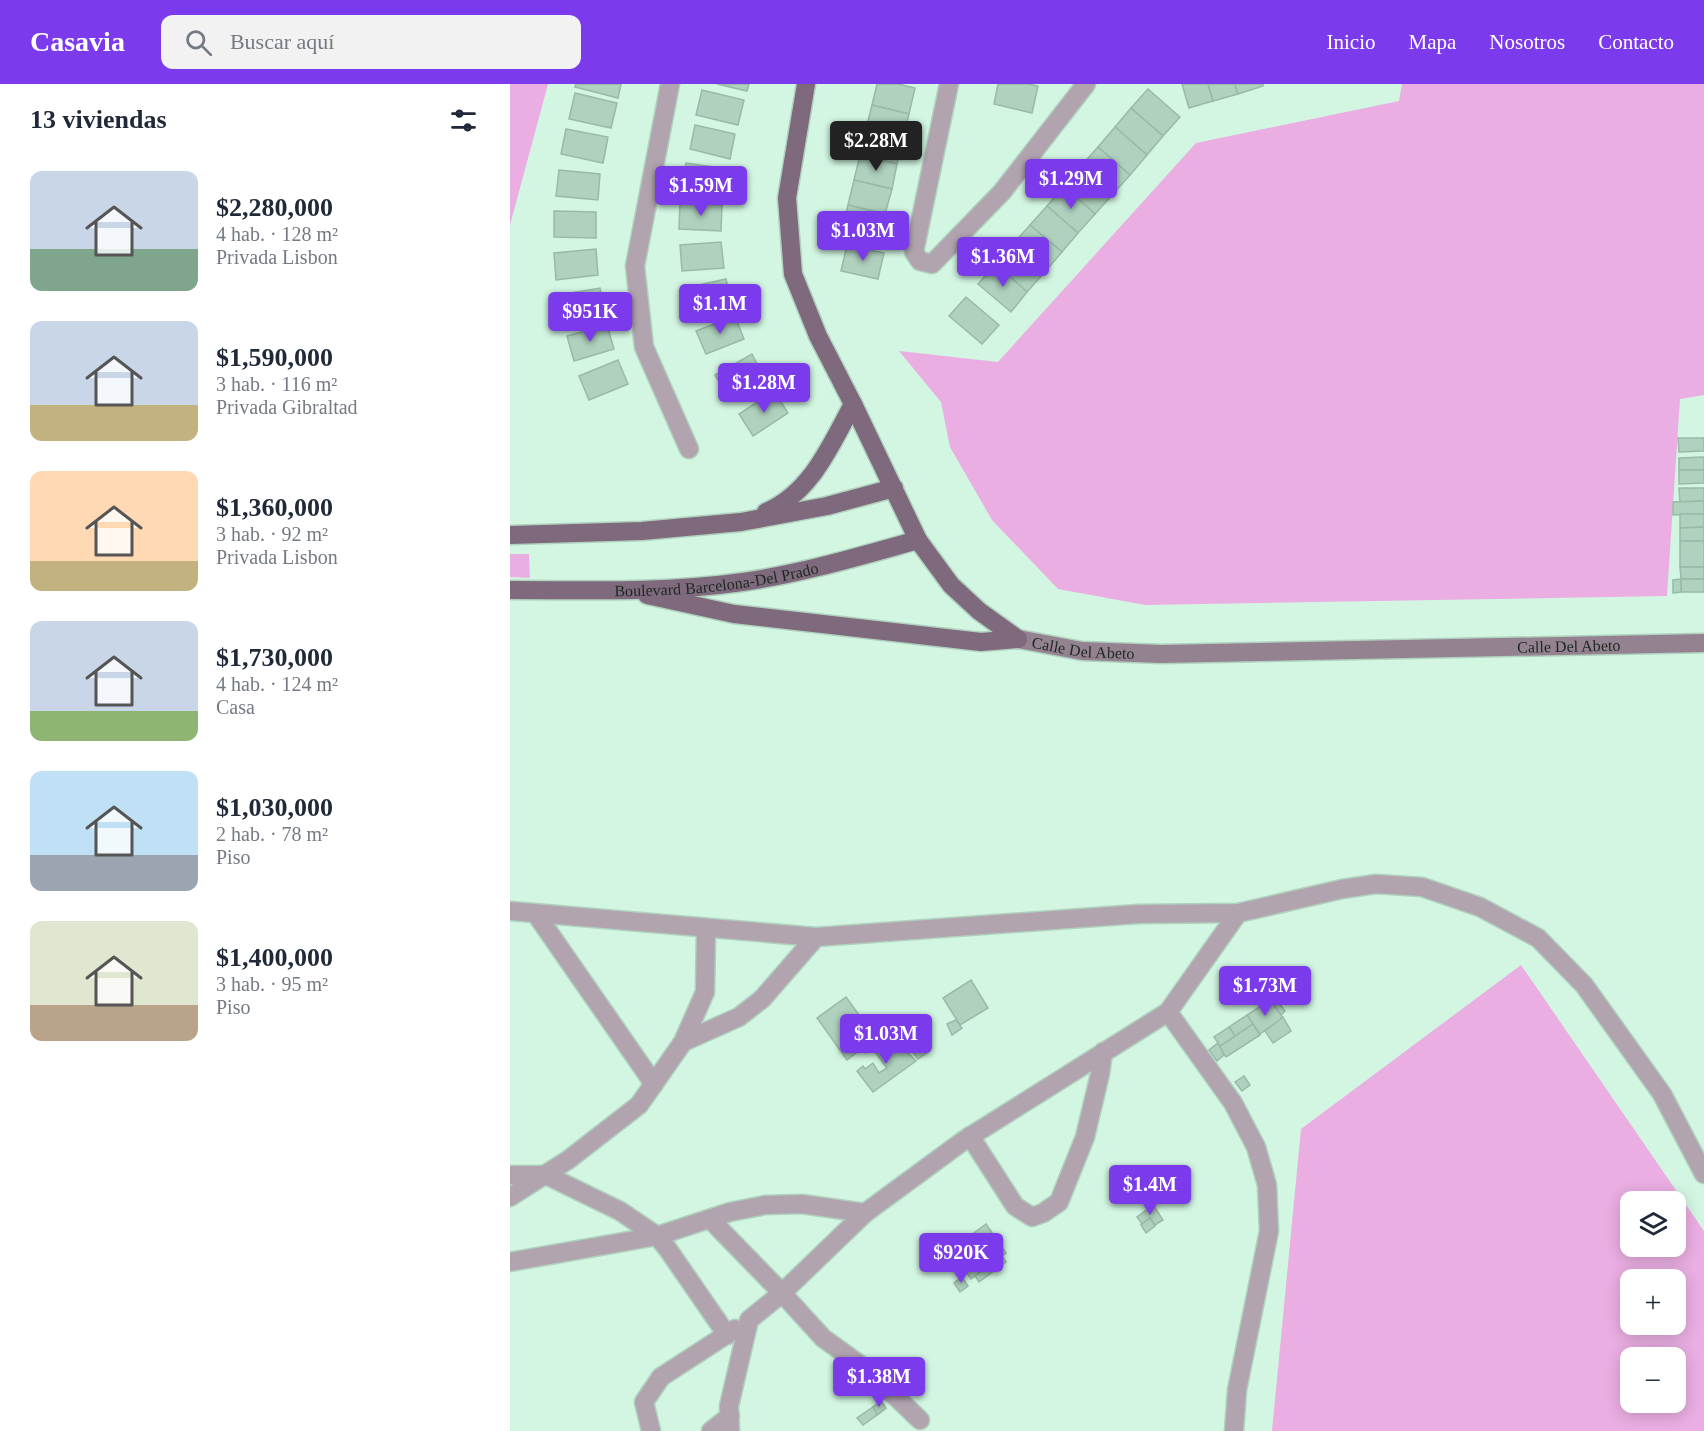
<!DOCTYPE html>
<html lang="es">
<meta charset="utf-8">
<style>
body{margin:0;font-family:Georgia,serif;background:#f2f2f3;color:#1f2937;height:100vh;display:flex;flex-direction:column;font-size:22px;white-space:nowrap}
*{box-sizing:border-box;margin:0}
p{font-size:20px;color:#747a83}
.icon{flex:none;width:33px;height:33px;fill:none;stroke:currentColor;stroke-width:2;stroke-linecap:round;stroke-linejoin:round}
.map{position:relative;flex:1;overflow:hidden}
.panel{display:flex;flex-direction:column;background:#fff;width:510px}
.panel>*{flex:none}
.controls{position:absolute;left:1110px;top:1107px;display:grid;gap:12px}
.controls a{display:grid;place-items:center;width:66px;height:66px;border-radius:12px;background:#fff;box-shadow:0 3px 15px #0003;font-size:30px}
.price{position:absolute;translate:-50% -51px;padding:0 14px;border-radius:6px;background:#7c3aed;color:#fff;font-size:20px;line-height:39px;filter:drop-shadow(0 2px 3px #0008)}
.price::after{content:'';position:absolute;left:50%;top:36px;width:18px;height:14px;margin-left:-9px;background:inherit;clip-path:polygon(0 0,100% 0,50% 100%)}
.price.active{background:#222;color:#fff}
ul{padding:0;list-style:none}
li{display:flex;align-items:center;gap:18px;height:150px;padding:0 30px}
li span{display:grid;place-items:center;flex:none;width:168px;height:120px;border-radius:12px;color:#555}
li>.icon{margin-inline-start:auto}
span .icon{width:72px;height:72px;fill:#fffc;stroke-width:1}
li b{font-size:26px}
h2{display:flex;justify-content:space-between;align-items:center;height:72px;padding:0 30px;font-size:26px}
header{display:flex;align-items:center;gap:36px;box-sizing:border-box;height:84px;padding:0 30px;background:#7c3aed;color:#fff}
header strong{font-size:28px}
nav{display:flex;gap:33px;margin-inline-start:auto;font-size:21px}
.search{width:420px;height:54px;background:#f2f2f3;display:flex;align-items:center;gap:15px;box-sizing:border-box;padding:0 21px;border-radius:12px;color:#747a83;font-size:22px}
main{display:flex;flex:1;min-height:0}
.map>svg:first-child{display:block}
</style>
<header>
<strong>Casavia</strong>
<div class="search"><svg class="icon" aria-label="search" viewBox="0 0 24 24"><circle cx="10" cy="10" r="6"/><path d="M15 15l6 6"/></svg>Buscar aquí</div>
<nav><a>Inicio</a><a>Mapa</a><a>Nosotros</a><a>Contacto</a></nav>
</header>
<main>
<section class="panel">
<h2>13 viviendas<svg class="icon" aria-label="filters" viewBox="0 0 24 24"><path d="M4 7h16M4 17h16"/><circle cx="9" cy="7" r="2"/><circle cx="15" cy="17" r="2"/></svg></h2>
<ul>
<li><span style="background:linear-gradient(#c9d6e8 65%,#7fa58c 0)"><svg class="icon" aria-label="home" viewBox="0 0 24 24"><path d="M3 11l9-7 9 7M6 9v11h12V9"/></svg></span><div><b>$2,280,000</b><p>4 hab. · 128 m²</p><p>Privada Lisbon</p></div></li>
<li><span style="background:linear-gradient(#c9d6e8 70%,#c2b280 0)"><svg class="icon" aria-label="home" viewBox="0 0 24 24"><path d="M3 11l9-7 9 7M6 9v11h12V9"/></svg></span><div><b>$1,590,000</b><p>3 hab. · 116 m²</p><p>Privada Gibraltad</p></div></li>
<li><span style="background:linear-gradient(#ffd9b3 75%,#c2b280 0)"><svg class="icon" aria-label="home" viewBox="0 0 24 24"><path d="M3 11l9-7 9 7M6 9v11h12V9"/></svg></span><div><b>$1,360,000</b><p>3 hab. · 92 m²</p><p>Privada Lisbon</p></div></li>
<li><span style="background:linear-gradient(#c9d6e8 75%,#8fb573 0)"><svg class="icon" aria-label="home" viewBox="0 0 24 24"><path d="M3 11l9-7 9 7M6 9v11h12V9"/></svg></span><div><b>$1,730,000</b><p>4 hab. · 124 m²</p><p>Casa</p></div></li>
<li><span style="background:linear-gradient(#bfe0f5 70%,#9aa5b1 0)"><svg class="icon" aria-label="home" viewBox="0 0 24 24"><path d="M3 11l9-7 9 7M6 9v11h12V9"/></svg></span><div><b>$1,030,000</b><p>2 hab. · 78 m²</p><p>Piso</p></div></li>
<li><span style="background:linear-gradient(#dfe7d0 70%,#b9a48a 0)"><svg class="icon" aria-label="home" viewBox="0 0 24 24"><path d="M3 11l9-7 9 7M6 9v11h12V9"/></svg></span><div><b>$1,400,000</b><p>3 hab. · 95 m²</p><p>Piso</p></div></li>
</ul>
</section>
<div class="map">
<svg width="1194" height="1347" viewBox="0 0 1194 1347">
<rect width="100%" height="100%" fill="#d2f6e2"/>
<!-- green -->
<g fill="#eaaee2" fill-rule="evenodd">
<polygon points="0,0 38,0 0,141"/>
<polygon points="892,0 1194,0 1194,311 1170,315 1157,512 635,521 548,505 482,436 440,363 431,318 389,267 488,278 686,59 889,17"/>
<polygon points="0,470 19,470 20,494 0,493"/>
<path d="M1011 881 1194 1147V1347H762L791 1045ZM1120 1118H1166V1162H1120ZM1120 1196H1166V1240H1120ZM1120 1274H1166V1318H1120Z"/>
</g>
<!-- building -->
<g fill="#afd1be" stroke="#98baa7" stroke-width="1.5">
<polygon points="66,0 111,0 108,14 65,3"/>
<polygon points="207,0 239,0 237,7"/>
<polygon points="367,0 388,0 405,4 399,30 362,21"/>
<polygon points="488,0 518,0 528,2 522,29 484,20"/>
<polygon points="672,0 698,0 703,17 679,24"/>
<polygon points="698,0 725,0 728,10 703,17"/>
<polygon points="725,0 753,0 753,2 728,10"/>
<polygon points="638,5 670,33 653,52 621,24"/>
<polygon points="192,6 234,16 228,41 186,31"/>
<polygon points="65,9 107,19 101,44 59,35"/>
<polygon points="362,21 399,30 393,54 356,45"/>
<polygon points="621,24 653,52 637,71 605,43"/>
<polygon points="185,41 225,50 220,75 180,65"/>
<polygon points="605,43 637,71 620,91 588,63"/>
<polygon points="56,45 98,53 93,79 51,70"/>
<polygon points="356,45 393,54 387,80 350,71"/>
<polygon points="588,63 620,91 603,110 571,82"/>
<polygon points="350,71 387,80 382,105 344,96"/>
<polygon points="176,79 217,85 214,111 172,105"/>
<polygon points="571,82 603,110 585,130 554,102"/>
<polygon points="49,86 90,90 88,116 46,112"/>
<polygon points="344,96 382,105 375,130 338,121"/>
<polygon points="554,102 585,130 568,149 537,122"/>
<polygon points="170,119 212,121 211,147 169,145"/>
<polygon points="338,121 375,130 370,155 332,147"/>
<polygon points="537,122 568,149 552,168 520,141"/>
<polygon points="44,127 86,128 86,154 44,153"/>
<polygon points="520,141 552,168 534,189 502,161"/>
<polygon points="211,158 214,184 172,187 170,161"/>
<polygon points="337,161 374,169 368,195 331,187"/>
<polygon points="502,161 534,189 517,208 486,180"/>
<polygon points="86,165 88,191 46,196 44,169"/>
<polygon points="486,180 517,208 501,228 468,200"/>
<polygon points="216,195 222,219 181,229 175,204"/>
<polygon points="90,204 95,229 53,236 48,211"/>
<polygon points="456,213 489,241 472,260 439,232"/>
<polygon points="225,232 234,255 196,270 186,247"/>
<polygon points="97,241 104,265 64,277 57,252"/>
<polygon points="242,270 248,282 212,303 205,291"/>
<polygon points="108,276 118,300 79,316 69,292"/>
<polygon points="248,282 254,292 218,313 212,303"/>
<polygon points="264,307 278,329 243,352 229,330"/>
<polygon points="1168,354 1194,354 1194,367 1169,368"/>
<polygon points="1194,373 1194,386 1169,386 1169,374"/>
<polygon points="1169,386 1194,386 1194,399 1169,400"/>
<polygon points="1169,404 1194,404 1194,417 1170,418"/>
<polygon points="1194,417 1194,430 1163,431 1163,418"/>
<polygon points="1170,430 1194,430 1194,443 1170,444"/>
<polygon points="1194,443 1194,457 1170,457 1170,444"/>
<rect x="1170" y="457" width="24" height="26"/>
<polygon points="1170,483 1194,483 1194,495 1171,495"/>
<rect x="1171" y="495" width="23" height="13"/>
<polygon points="1171,495 1171,508 1163,509 1163,496"/>
<polygon points="461,896 478,924 450,941 433,914"/>
<polygon points="336,913 370,960 356,969 353,964 337,976 307,934"/>
<polygon points="764,913 775,927 771,931 760,916"/>
<polygon points="760,916 773,934 750,950 737,931"/>
<polygon points="737,931 743,940 725,952 719,943"/>
<polygon points="773,933 781,947 763,959 755,947"/>
<polygon points="446,936 452,944 442,951 437,940"/>
<polygon points="743,940 750,951 716,973 709,963"/>
<polygon points="719,943 725,952 710,962 704,953"/>
<polygon points="377,953 383,962 385,961 389,966 398,969 406,977 363,1008 347,987 353,982 355,985 363,979 369,989 377,984 363,965"/>
<polygon points="409,957 418,968 408,975 401,966 405,963 403,960"/>
<polygon points="708,959 714,971 707,977 699,966"/>
<polygon points="734,992 740,1001 732,1007 725,998"/>
<polygon points="643,1121 653,1136 645,1141 640,1134 632,1140 627,1133"/>
<polygon points="640,1134 645,1142 636,1149 631,1141"/>
<polygon points="476,1140 496,1169 461,1195 441,1166"/>
<polygon points="492,1172 496,1178 469,1198 465,1192"/>
<polygon points="452,1193 458,1202 450,1208 444,1199"/>
<polygon points="371,1317 376,1324 367,1331 363,1323"/>
<polygon points="363,1323 367,1331 353,1341 347,1334"/>
</g>
<g fill="none" stroke-linecap="round" stroke-linejoin="round">
<!-- street casing -->
<g stroke="#b1d1bf" stroke-width="21">
<g id="street">
<polyline points="160,0 125,182 134,263 179,365"/>
<polyline points="439,0 404,168 410,177 422,180 492,108 576,0"/>
<polyline points="0,827 306,853 628,830 728,829 832,805 866,800 912,803 970,823 1028,854 1074,901 1152,1010 1194,1090"/>
<polyline points="26,830 144,1000"/>
<polyline points="658,928 723,1019 746,1063 757,1101 759,1147 727,1306 724,1347"/>
<polyline points="173,958 229,933 252,915 306,853"/>
<polyline points="460,1052 505,1122 522,1133 533,1129 549,1118 575,1053 590,990 593,968"/>
<polyline points="0,1091 36,1091 110,1127 147,1152 157,1164 217,1251"/>
<polyline points="0,1113 58,1076 129,1021 173,958 195,908 196,844"/>
<polyline points="200,1135 272,1209 313,1254 360,1288 410,1336"/>
<polyline points="0,1178 147,1152 220,1128 255,1121 292,1120 355,1129"/>
<polyline points="141,1347 134,1318 151,1293 225,1245"/>
<polyline points="201,1347 220,1332"/>
<polyline points="220,1347 219,1322 239,1236 272,1209 355,1129 453,1057 658,928 728,829"/>
</g>
</g>
<!-- secondary casing -->
<g stroke="#b1d1bf" stroke-width="21">
<g id="secondary">
<path id="s1" d="M508 555 572 567 651 570 1194 559"/>
</g>
</g>
<!-- primary casing -->
<g stroke="#b1d1bf" stroke-width="21">
<g id="primary">
<polyline points="296,0 277,114 283,190 308,252 343,320 408,456 441,501 469,527 508,555"/>
<path d="M256 428C301 409 321 361 343 320"/>
<polyline points="0,451 132,447 231,438 317,422 384,404"/>
<path id="s2" d="M0 506C75 506 151 509 225 499 287 491 347 473 408 456"/>
<polyline points="137,511 224,530 471,558 508,555"/>
</g>
</g>
<!-- street -->
<use href="#street" stroke="#b1a4af" stroke-width="18"/>
<!-- secondary -->
<use href="#secondary" stroke="#948291" stroke-width="18"/>
<!-- primary -->
<use href="#primary" stroke="#7f697c" stroke-width="18"/>
</g>
<g text-anchor="middle" stroke-width="4.5" stroke-linejoin="round" paint-order="stroke">
<!-- street labels -->
<g font-size="16" fill="#1c2922" stroke="#d2f6e2">
<text dy="6" stroke="none"><textPath href="#s2" startOffset="207">Boulevard Barcelona-Del Prado</textPath></text>
<text dy="6" stroke="none"><textPath href="#s1" startOffset="552">Calle Del Abeto</textPath></text>
<text dy="6" stroke="none"><textPath href="#s1" startOffset="66">Calle Del Abeto</textPath></text>
</g>
</g>
</svg>
<div class="controls">
<a><svg class="icon" aria-label="layers" viewBox="0 0 24 24"><path d="M12 4l9 5-9 5-9-5zM3 14l9 5 9-5"/></svg></a>
<a>+</a>
<a>−</a>
</div>
<b class="price active" style="left:366px;top:88px">$2.28M</b>
<b class="price" style="left:561px;top:126px">$1.29M</b>
<b class="price" style="left:191px;top:133px">$1.59M</b>
<b class="price" style="left:353px;top:178px">$1.03M</b>
<b class="price" style="left:493px;top:204px">$1.36M</b>
<b class="price" style="left:210px;top:251px">$1.1M</b>
<b class="price" style="left:80px;top:259px">$951K</b>
<b class="price" style="left:254px;top:330px">$1.28M</b>
<b class="price" style="left:755px;top:933px">$1.73M</b>
<b class="price" style="left:376px;top:981px">$1.03M</b>
<b class="price" style="left:640px;top:1132px">$1.4M</b>
<b class="price" style="left:451px;top:1200px">$920K</b>
<b class="price" style="left:369px;top:1324px">$1.38M</b>
</div>
</main>
